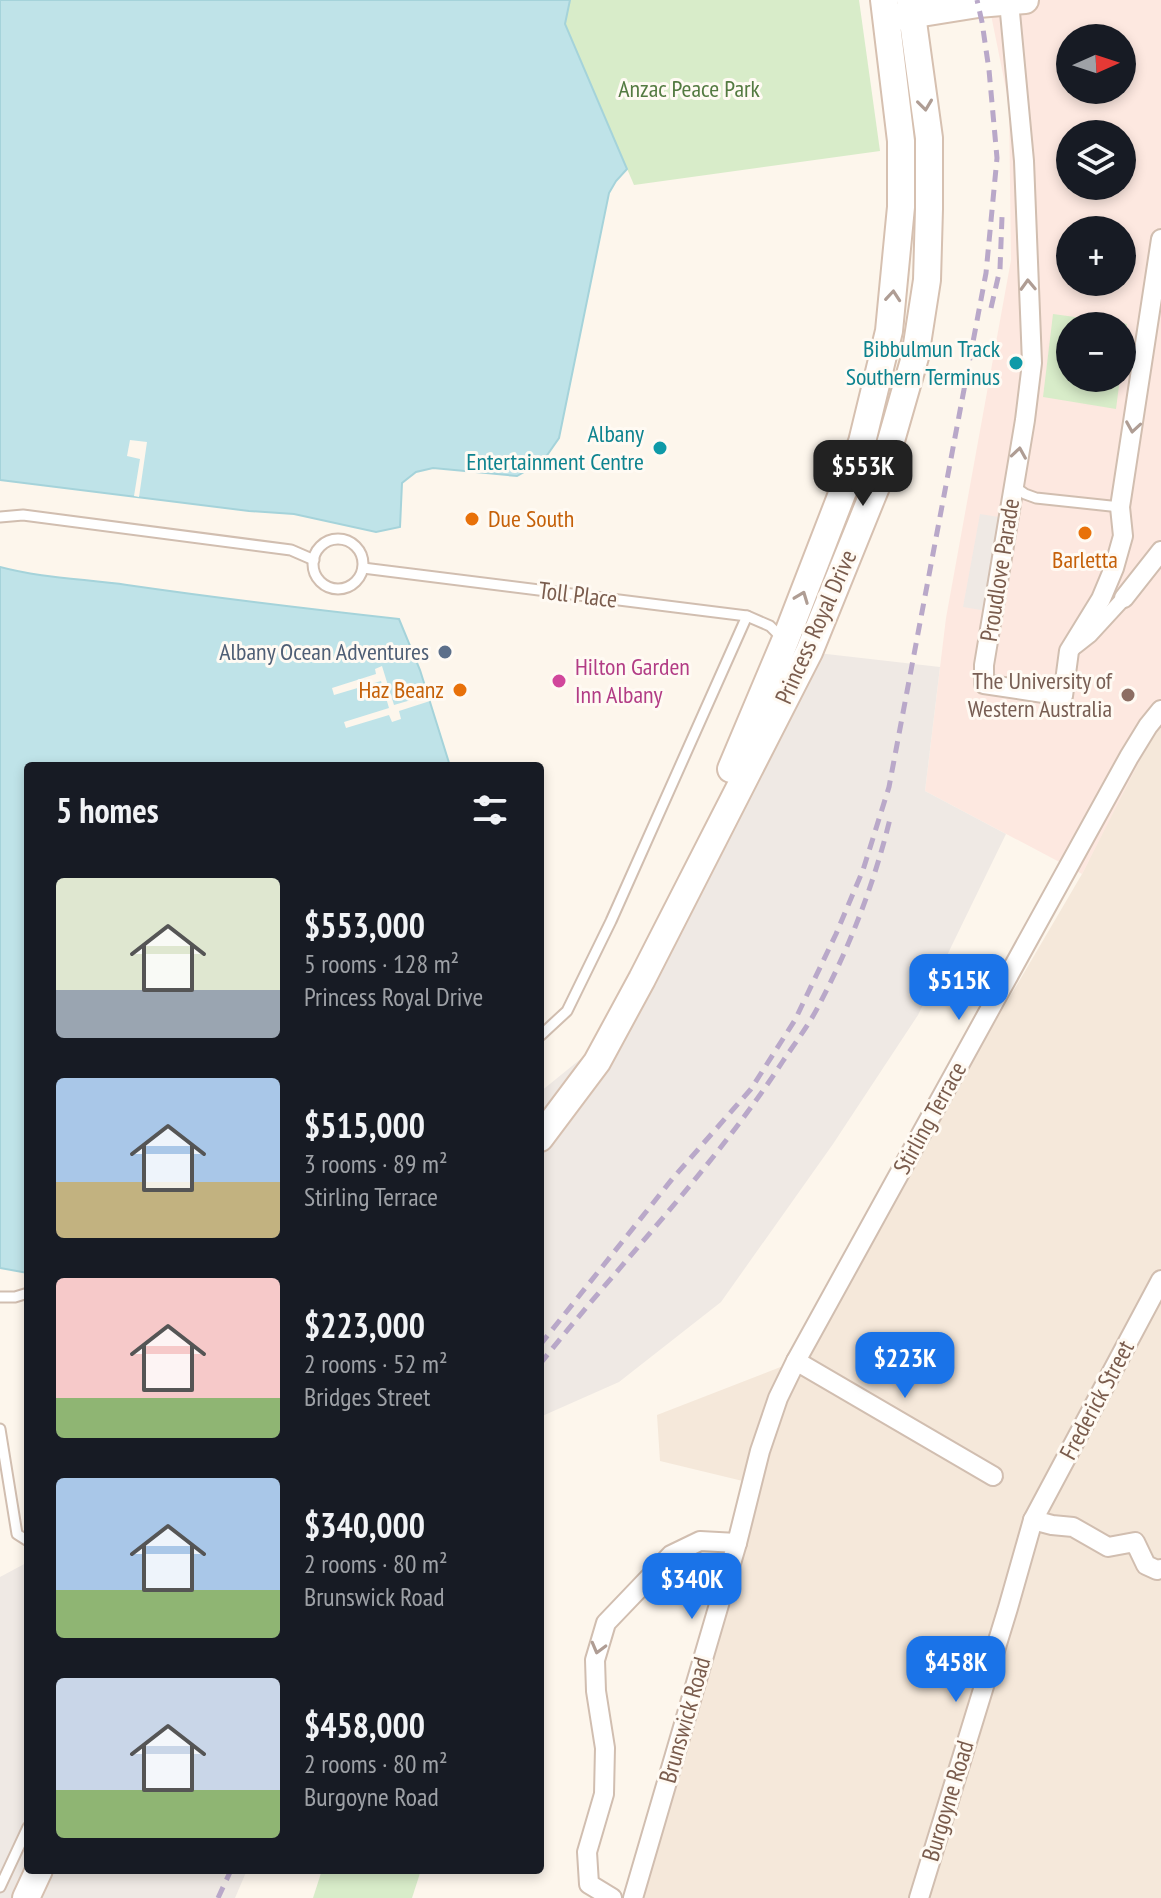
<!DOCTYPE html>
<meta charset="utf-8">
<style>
body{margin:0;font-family:"PT Sans Narrow",sans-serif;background:#20242c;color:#f1f3f6;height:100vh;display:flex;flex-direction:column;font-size:30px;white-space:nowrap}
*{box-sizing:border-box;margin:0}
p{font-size:26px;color:#9ea1a6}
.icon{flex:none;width:44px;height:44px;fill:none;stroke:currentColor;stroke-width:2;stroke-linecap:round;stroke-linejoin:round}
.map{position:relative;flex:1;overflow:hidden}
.side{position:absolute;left:24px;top:762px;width:520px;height:1112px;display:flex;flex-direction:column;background:#171b24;border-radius:8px;box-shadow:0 4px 12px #0003}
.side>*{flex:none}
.needle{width:52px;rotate:87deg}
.tools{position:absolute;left:1056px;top:24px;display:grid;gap:16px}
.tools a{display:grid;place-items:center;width:80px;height:80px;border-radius:50%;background:#171b24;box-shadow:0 4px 12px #0003;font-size:40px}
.price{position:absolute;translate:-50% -68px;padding:0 18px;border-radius:16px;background:#1a73e8;color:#fff;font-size:26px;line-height:52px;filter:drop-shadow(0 2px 4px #0008)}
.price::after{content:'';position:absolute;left:50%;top:48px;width:24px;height:18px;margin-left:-12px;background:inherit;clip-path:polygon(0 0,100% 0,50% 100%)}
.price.selected{background:#222;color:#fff}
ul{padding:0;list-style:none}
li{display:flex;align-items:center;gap:24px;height:200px;padding:0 32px}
li span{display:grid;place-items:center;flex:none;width:224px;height:160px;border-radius:8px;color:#555}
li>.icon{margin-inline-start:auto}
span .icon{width:96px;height:96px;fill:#fffc;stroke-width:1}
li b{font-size:34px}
h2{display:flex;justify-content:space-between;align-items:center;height:96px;padding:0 32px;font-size:34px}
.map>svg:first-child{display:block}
</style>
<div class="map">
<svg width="1161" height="1898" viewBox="0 0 1161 1898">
<rect width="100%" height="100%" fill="#fdf6ec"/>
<!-- residential -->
<polygon fill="#f5e8da" points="1161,715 1161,1898 632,1898 751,1483 660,1461 657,1415 796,1361 1082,874"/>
<!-- commercial -->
<path fill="#fde8e0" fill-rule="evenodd" d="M988 0H1161V719L1082 874 925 791 946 618 1011 260 1009 104ZM1070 38H1122V90H1070ZM1070 134H1122V186H1070ZM1070 230H1122V282H1070ZM1070 326H1122V378H1070Z"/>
<!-- industrial -->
<g fill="#efe9e4">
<polygon points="980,514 1005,518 987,611 963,607"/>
<polygon points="809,652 940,667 925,791 1006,834 918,1015 833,1144 721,1302 619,1382 540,1417 540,1092 593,1049"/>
<polygon points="28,1562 28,1870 247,1870 235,1898 0,1898 0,1577"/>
</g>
<!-- green -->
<g fill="#d8ecc9">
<polygon points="570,0 859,0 880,151 634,185 565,24"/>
<polygon points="1053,314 1127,324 1122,362 1122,326 1070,326 1070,378 1120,378 1116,409 1043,397"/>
<polygon points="322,1870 421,1870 412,1898 313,1898"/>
</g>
<!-- water -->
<g fill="#bfe3e8" stroke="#a5d3da" stroke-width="2">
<polygon points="0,0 570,0 565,24 627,169 616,181 609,193 559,438 543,461 517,476 433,468 416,472 402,483 400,527 376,532 294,514 249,511 0,480"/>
<path d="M0 567C41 578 85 579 127 585 217 598 308 609 399 619L420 670 450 766H28V1273L0 1268Z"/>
</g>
<!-- pier -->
<g fill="#fdf6ec">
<polygon points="130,440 147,442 139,497 134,496 140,459 127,456"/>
<polygon points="382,666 394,705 428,695 430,701 399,711 401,719 392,722 389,715 346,728 344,722 389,708 381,681 334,695 332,688 376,674 375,669"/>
</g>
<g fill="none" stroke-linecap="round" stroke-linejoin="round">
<!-- service casing -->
<g stroke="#d1beb0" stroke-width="13">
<g id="service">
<polyline points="1015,487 1025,494 1036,498 1120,507"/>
<polyline points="0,517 23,515 291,550 314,560"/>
<circle cx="338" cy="564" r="25"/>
<polyline points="363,568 747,616 770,626 783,639"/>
<polyline points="540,1036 567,1011 611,921 747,616"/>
<polyline points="0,1297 15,1297 28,1293"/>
<polyline points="0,1429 17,1534 28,1541"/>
<polyline points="0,1887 28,1827"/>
</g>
</g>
<!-- pedestrian casing -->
<g stroke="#d1beb0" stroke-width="18">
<polyline id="pedestrian" points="1076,646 1090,635 1124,598"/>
</g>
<!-- minor casing -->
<g stroke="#d1beb0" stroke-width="22">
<g id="minor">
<polyline points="1009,2 1024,161 1032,363 1025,420 984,665 984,684 1063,696 1069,651 1101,599 1114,568 1123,536 1120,507 1161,239"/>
<polyline points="1124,598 1161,551"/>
<polyline points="796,1361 993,1476"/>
<polyline points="1033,1520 1052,1525 1073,1527 1108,1547 1135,1542 1146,1565 1157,1570 1161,1569"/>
<polyline points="612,1898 589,1884 587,1852 604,1794 605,1748 596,1691 595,1660 606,1623 671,1555 700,1541 737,1543"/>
<polyline points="633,1898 737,1543 760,1451 778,1398 796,1361 1129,757 1148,726 1161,710"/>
<polyline points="919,1898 1008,1608 1033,1520 1161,1280"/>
</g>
</g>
<!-- secondary casing -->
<g stroke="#d6c0b0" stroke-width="30">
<g id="secondary">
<polyline points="897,17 978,4 1025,0"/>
<polyline points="731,769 785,641 862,442 889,331 901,207 901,141 884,0"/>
<polyline points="540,1138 597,1062 642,979 809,652 882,472 915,357 927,280 929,209 929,138 910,0"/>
<polyline points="26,1898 39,1870"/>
</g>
</g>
<!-- service -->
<use href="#service" stroke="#fff" stroke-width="9"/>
<!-- pedestrian -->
<use href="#pedestrian" stroke="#fff" stroke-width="14"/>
<!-- minor -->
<use href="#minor" stroke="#fff" stroke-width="18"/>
<!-- secondary -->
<use href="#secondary" stroke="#fff" stroke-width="26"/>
<!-- rail -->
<g stroke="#b9a8c9" stroke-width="5" stroke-dasharray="12 8" stroke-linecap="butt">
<polyline points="991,308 1000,269 1002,217"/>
<polyline points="540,1345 673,1178 751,1089 795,1020 836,934 863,870 889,787 986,273 997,158 989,70 982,22 977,0"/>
<path d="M540 1364C620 1263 712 1170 783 1061 795 1043 809 1025 819 1005 850 946 874 884 890 819"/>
<polyline points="218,1898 231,1870"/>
</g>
</g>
<!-- one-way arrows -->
<defs><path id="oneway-chevron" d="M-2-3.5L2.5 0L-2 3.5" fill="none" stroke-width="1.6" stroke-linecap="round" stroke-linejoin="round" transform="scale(2)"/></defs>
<g stroke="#af9d94">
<use href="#oneway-chevron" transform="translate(925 105) rotate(83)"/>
<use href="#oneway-chevron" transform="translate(1028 285) rotate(-92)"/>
<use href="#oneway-chevron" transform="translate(893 296) rotate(-85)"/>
<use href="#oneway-chevron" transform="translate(1133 427) rotate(99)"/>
<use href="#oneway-chevron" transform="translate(1019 453) rotate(-81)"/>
<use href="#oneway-chevron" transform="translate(802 597) rotate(-69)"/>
<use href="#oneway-chevron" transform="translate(598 1648) rotate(105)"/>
</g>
<!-- markers -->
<g fill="#0f9aa8" stroke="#fffaf3" stroke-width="3">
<circle cx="1016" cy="363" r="8"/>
<circle cx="660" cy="448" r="8"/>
</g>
<g fill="#e8710a" stroke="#fffaf3" stroke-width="3">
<circle cx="472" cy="519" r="8"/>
<circle cx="1085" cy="533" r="8"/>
<circle cx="460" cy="690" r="8"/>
</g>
<circle fill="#5c6f8a" stroke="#fffaf3" stroke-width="3" cx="445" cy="652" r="8"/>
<circle fill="#d1479c" stroke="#fffaf3" stroke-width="3" cx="559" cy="681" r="8"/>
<circle fill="#8d6e63" stroke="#fffaf3" stroke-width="3" cx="1128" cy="695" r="8"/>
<g text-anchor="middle" stroke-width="6" stroke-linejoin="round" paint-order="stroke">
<!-- park labels -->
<g font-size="24" fill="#537a41" stroke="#fffaf3">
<text x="689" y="97">Anzac Peace Park</text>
</g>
<!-- culture labels -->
<g font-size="24" fill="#0d838f" stroke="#fffaf3" text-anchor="end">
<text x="1000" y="357">Bibbulmun Track<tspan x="1000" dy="28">Southern Terminus</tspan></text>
<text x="644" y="442">Albany<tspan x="644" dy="28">Entertainment Centre</tspan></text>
</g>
<!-- food labels -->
<g font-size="24" fill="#c56008" stroke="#fffaf3" text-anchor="start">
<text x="488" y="527">Due South</text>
<text x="1085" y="568" text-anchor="middle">Barletta</text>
<text x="444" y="698" text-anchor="end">Haz Beanz</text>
</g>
<!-- street labels -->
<g font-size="24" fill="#7a5c4d" stroke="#fffaf3">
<text transform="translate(1000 570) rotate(-81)" y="8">Proudlove Parade</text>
<text transform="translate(578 595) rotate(7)" y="8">Toll Place</text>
<text transform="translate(816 627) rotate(-66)" y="8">Princess Royal Drive</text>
<text transform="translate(930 1118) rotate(-61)" y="8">Stirling Terrace</text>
<text transform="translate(1097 1400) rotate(-62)" y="8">Frederick Street</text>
<text transform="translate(685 1720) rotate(-74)" y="8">Brunswick Road</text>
<text transform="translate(948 1801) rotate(-73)" y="8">Burgoyne Road</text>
</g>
<!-- service labels -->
<g font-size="24" fill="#4e5e75" stroke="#fffaf3" text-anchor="end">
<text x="429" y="660">Albany Ocean Adventures</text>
</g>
<!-- hotel labels -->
<g font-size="24" fill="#b23c85" stroke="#fffaf3" text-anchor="start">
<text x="575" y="675">Hilton Garden<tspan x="575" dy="28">Inn Albany</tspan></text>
</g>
<!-- education labels -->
<g font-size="24" fill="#785e54" stroke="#fffaf3" text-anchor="end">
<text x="1112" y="689">The University of<tspan x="1112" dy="28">Western Australia</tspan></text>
</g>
</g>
</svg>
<div class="tools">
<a><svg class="needle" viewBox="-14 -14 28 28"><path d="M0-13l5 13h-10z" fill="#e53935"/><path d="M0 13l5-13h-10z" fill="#9ea1a6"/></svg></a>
<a><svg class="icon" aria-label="layers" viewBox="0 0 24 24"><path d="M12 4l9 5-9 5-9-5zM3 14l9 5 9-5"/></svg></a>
<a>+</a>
<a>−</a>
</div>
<b class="price selected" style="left:863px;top:508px">$553K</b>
<b class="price" style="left:959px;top:1022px">$515K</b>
<b class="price" style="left:905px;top:1400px">$223K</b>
<b class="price" style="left:692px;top:1621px">$340K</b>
<b class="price" style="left:956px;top:1704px">$458K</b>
<section class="side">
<h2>5 homes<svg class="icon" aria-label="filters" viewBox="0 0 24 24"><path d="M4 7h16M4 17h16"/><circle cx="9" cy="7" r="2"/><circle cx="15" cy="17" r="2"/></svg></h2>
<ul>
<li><span style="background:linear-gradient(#dfe7d0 70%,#9aa5b1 0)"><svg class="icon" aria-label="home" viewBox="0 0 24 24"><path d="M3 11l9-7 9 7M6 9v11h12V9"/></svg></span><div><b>$553,000</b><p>5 rooms · 128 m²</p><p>Princess Royal Drive</p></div></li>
<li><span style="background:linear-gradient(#a9c7e8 65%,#c2b280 0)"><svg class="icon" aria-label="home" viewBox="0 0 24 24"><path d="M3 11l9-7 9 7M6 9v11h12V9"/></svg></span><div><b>$515,000</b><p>3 rooms · 89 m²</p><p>Stirling Terrace</p></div></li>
<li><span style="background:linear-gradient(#f6c9c9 75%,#8fb573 0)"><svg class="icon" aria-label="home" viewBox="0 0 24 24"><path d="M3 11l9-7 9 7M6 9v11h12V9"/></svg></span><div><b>$223,000</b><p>2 rooms · 52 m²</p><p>Bridges Street</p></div></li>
<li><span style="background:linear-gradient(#a9c7e8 70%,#8fb573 0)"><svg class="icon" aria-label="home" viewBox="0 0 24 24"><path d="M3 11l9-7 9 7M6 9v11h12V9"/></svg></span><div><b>$340,000</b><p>2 rooms · 80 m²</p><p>Brunswick Road</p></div></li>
<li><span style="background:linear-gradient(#c9d6e8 70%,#8fb573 0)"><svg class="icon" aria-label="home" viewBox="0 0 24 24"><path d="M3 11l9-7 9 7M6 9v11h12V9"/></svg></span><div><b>$458,000</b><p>2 rooms · 80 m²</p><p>Burgoyne Road</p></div></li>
</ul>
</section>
</div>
